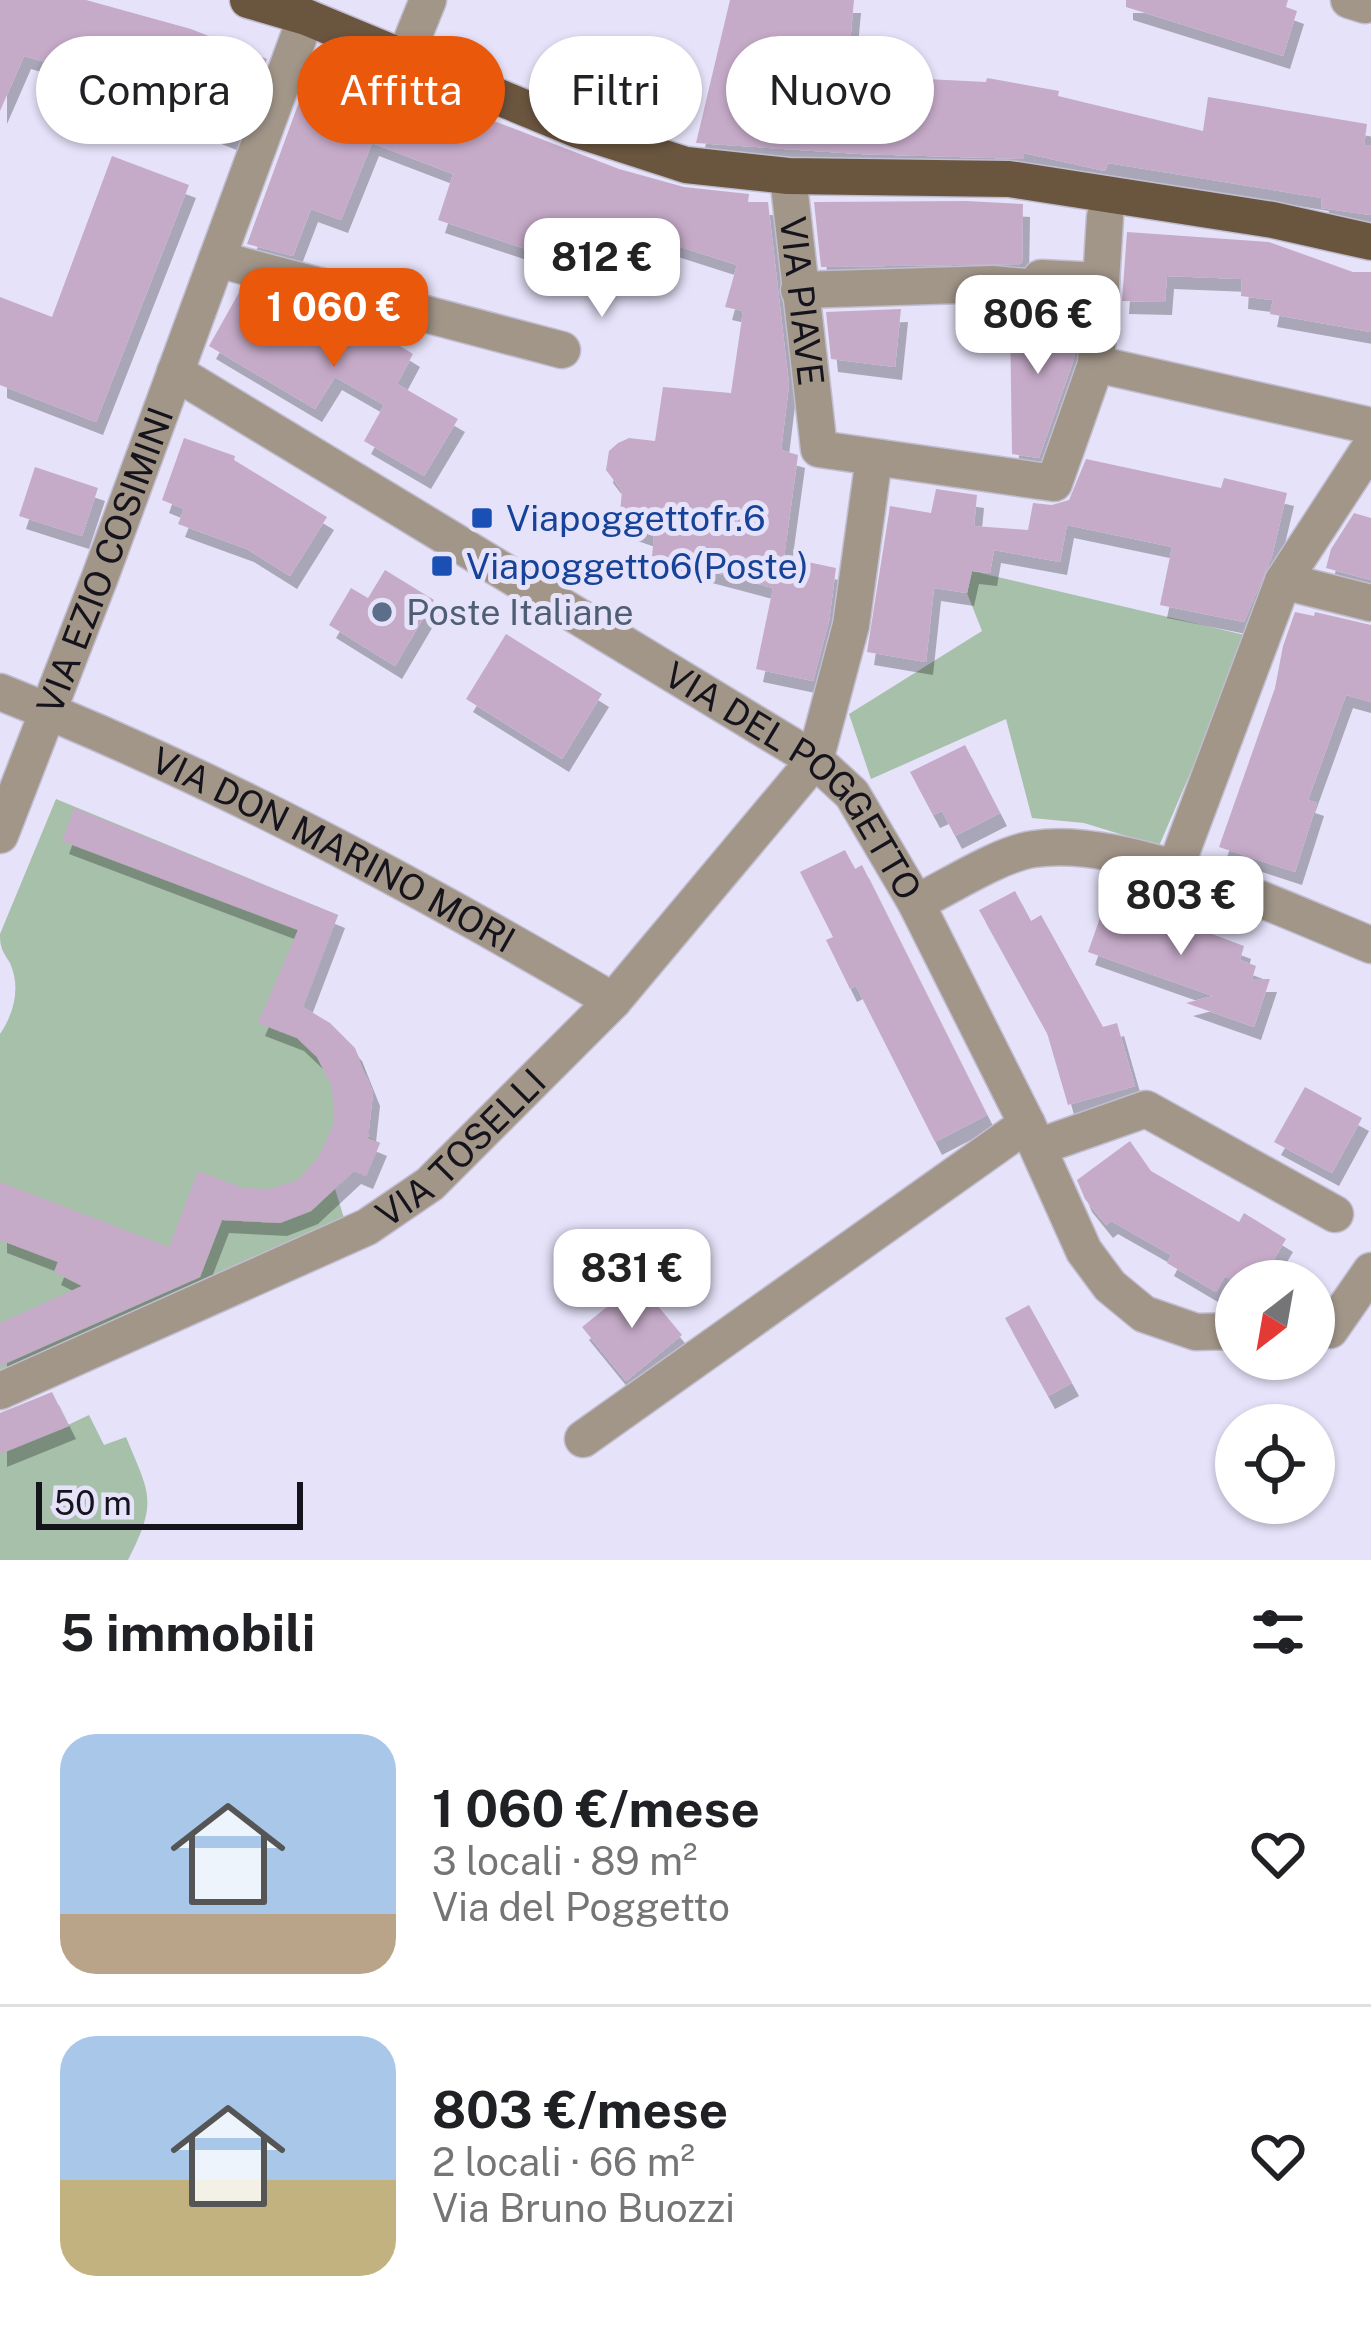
<!DOCTYPE html>
<html lang="it">
<meta charset="utf-8">
<style>
body{margin:0;font-family:"Public Sans",sans-serif;background:#f6f6f6;color:#202124;height:100vh;display:flex;flex-direction:column;font-size:45px;white-space:nowrap}
*{box-sizing:border-box;margin:0}
p{font-size:39px;color:#757577}
.icon{flex:none;width:66px;height:66px;fill:none;stroke:currentColor;stroke-width:2;stroke-linecap:round;stroke-linejoin:round}
.map{position:relative;height:1560px;overflow:hidden}
.details{display:flex;flex-direction:column;background:#fff;flex:1}
.details>*{flex:none}
.hud{position:absolute;left:36px;top:36px;width:1299px;height:108px;display:flex;gap:24px}
.needle{width:78px;rotate:211deg}
.controls{position:absolute;left:1215px;top:1260px;display:grid;gap:24px}
.controls a{display:grid;place-items:center;width:120px;height:120px;border-radius:50%;background:#fff;box-shadow:0 3px 9px #0004;font-size:60px}
.scale{position:absolute;left:36px;bottom:30px;width:267px;box-sizing:border-box;padding-left:12px;border:6px solid #15131b;border-top:0;font-size:33px;line-height:42px;white-space:nowrap;color:#15131b;-webkit-text-stroke:9px #e5e2f9;paint-order:stroke}
.price{position:absolute;translate:-50% -102px;padding:0 27px;border-radius:24px;background:#fff;color:#222;font-size:39px;line-height:78px;filter:drop-shadow(0 3px 6px #0008)}
.price::after{content:'';position:absolute;left:50%;top:72px;width:36px;height:27px;margin-left:-18px;background:inherit;clip-path:polygon(0 0,100% 0,50% 100%)}
.price.current{background:#ea580c;color:#fff}
ul{padding:0;list-style:none}
li{display:flex;align-items:center;gap:36px;height:300px;padding:0 60px}
li+li{border-top:3px solid #e0e0e0}
li span{display:grid;place-items:center;flex:none;width:336px;height:240px;border-radius:36px;color:#555}
li>.icon{margin-inline-start:auto}
span .icon{width:144px;height:144px;fill:#fffc;stroke-width:1}
li b{font-size:51px}
h2{display:flex;justify-content:space-between;align-items:center;height:144px;padding:0 60px;font-size:51px}
.tag{padding:0 42px;border-radius:54px;background:#fff;box-shadow:0 3px 9px #0004;font-size:42px;line-height:108px}
.tag.current{background:#ea580c;color:#fff}
.map>svg:first-child{display:block}
</style>
<div class="map">
<svg width="1371" height="1560" viewBox="0 0 1371 1560">
<defs>
<filter id="shadow"><feDropShadow dx="7" dy="13" stdDeviation="0" flood-color="#0004"/></filter>
</defs>
<rect width="100%" height="100%" fill="#e5e2f9"/>
<!-- green -->
<g fill="#a6c0aa">
<polygon points="972,571 1249,636 1159,846 1084,823 1032,818 1006,719 871,779 849,714 982,631 967,593"/>
<path d="M56 799 338 915 303 1007C362 1043 376 1070 368 1137L380 1143 366 1176 354 1171 335 1189 344 1218 0 1378V1034C14 1013 21 988 10 963 3 951 0 949 0 934Z"/>
<path d="M89 1415 104 1445 126 1437C150 1495 158 1501 128 1560H0V1423L68 1425Z"/>
</g>
<!-- building -->
<g fill="#c6abc9" filter="url(#shadow)">
<polygon points="0,0 86,0 191,29 267,59 237,140 157,108 162,95 24,56 0,111"/>
<polygon points="730,0 854,0 847,75 986,82 987,78 1059,91 1058,96 1203,131 1208,97 1367,124 1364,145 1371,145 1371,215 1321,208 1322,198 1108,163 1105,171 1024,153 1024,159 860,154 696,143"/>
<polygon points="1126,0 1288,0 1286,7 1297,11 1283,56 1126,7"/>
<polygon points="317,53 619,169 684,187 749,194 748,202 768,202 789,385 781,450 798,455 784,557 836,568 829,621 813,681 756,669 773,588 652,556 654,536 619,524 622,491 606,470 609,451 618,443 629,438 655,441 663,387 731,393 743,311 725,307 737,265 665,242 546,220 535,252 438,220 453,174 372,143 341,220 311,209 293,256 247,244"/>
<polygon points="112,156 189,185 96,422 0,385 0,297 52,317"/>
<polygon points="966,201 1023,204 1022,264 821,267 814,202"/>
<polygon points="1127,232 1269,242 1353,272 1371,272 1371,332 1270,314 1273,300 1241,296 1242,279 1167,276 1165,302 1122,301"/>
<polygon points="241,289 317,309 347,326 352,318 356,319 413,354 397,384 458,419 424,476 364,441 384,405 335,377 315,409 209,346"/>
<polygon points="901,309 895,367 831,359 826,312"/>
<polygon points="1010,317 1076,318 1074,359 1039,458 1012,454"/>
<polygon points="184,438 235,456 234,460 327,517 290,576 247,549 178,524 184,509 162,500"/>
<polygon points="1086,459 1221,488 1224,478 1287,493 1272,556 1244,622 1160,605 1172,547 1067,525 1060,562 994,550 990,573 972,571 967,593 934,588 926,662 867,652 890,506 931,513 936,489 977,495 974,526 1028,530 1033,503 1052,505 1069,500"/>
<polygon points="35,467 98,488 82,536 19,516"/>
<polygon points="1354,513 1371,518 1371,580 1326,568 1331,549"/>
<polygon points="385,570 434,600 395,666 329,625 351,588 368,598"/>
<polygon points="1295,612 1314,616 1315,612 1371,625 1371,702 1346,695 1308,800 1317,803 1295,872 1219,847 1275,688 1283,646"/>
<polygon points="506,634 602,694 562,759 466,699"/>
<polygon points="965,745 1000,813 955,836 942,811 933,815 910,772"/>
<polygon points="74,808 338,915 303,1007 330,1023 355,1048 373,1093 368,1138 380,1143 366,1176 354,1171 311,1211 280,1223 222,1220 200,1277 0,1366 0,1323 82,1286 54,1272 58,1262 0,1240 0,1182 169,1247 198,1171 243,1188 270,1189 298,1180 319,1156 334,1123 332,1087 317,1057 297,1038 258,1023 298,930 62,841"/>
<polygon points="845,850 855,869 862,865 987,1115 935,1142 856,986 850,989 826,940 833,937 800,872"/>
<polygon points="1015,891 1031,921 1041,915 1103,1027 1117,1023 1135,1086 1068,1105 1047,1033 979,910"/>
<polygon points="1108,895 1244,946 1240,960 1256,966 1252,979 1270,979 1254,1027 1186,1003 1213,996 1088,952"/>
<polygon points="1305,1087 1362,1118 1332,1173 1274,1142"/>
<polygon points="1130,1141 1151,1171 1239,1222 1244,1213 1286,1239 1261,1281 1233,1281 1225,1276 1216,1292 1167,1263 1171,1255 1111,1221 1106,1225 1085,1199 1077,1180"/>
<polygon points="638,1282 682,1335 626,1381 582,1327"/>
<polygon points="1029,1305 1072,1383 1048,1396 1005,1318"/>
<polygon points="52,1392 69,1426 0,1454 0,1413"/>
</g>
<g fill="none" stroke-linecap="round" stroke-linejoin="round">
<!-- minor casing -->
<g stroke="#c0bdd1" stroke-width="39">
<g id="minor">
<polyline points="1349,0 1365,5"/>
<polyline points="405,57 428,0"/>
<path id="s1" d="M788 176 819 449 1054 483 1096 364 1105 217"/>
<polyline points="217,259 562,350"/>
<polyline points="799,290 993,284 1037,288 1041,278 1101,281"/>
<polyline points="1096,364 1371,426"/>
<path id="s2" d="M175 372 815 760 852 794 916 903 1027 1124 1084 1251 1110 1286 1144 1314 1196 1332 1236 1331"/>
<polyline points="1283,581 1371,446"/>
<path id="s3" d="M0 692C213 776 416 885 613 1001"/>
<path id="s4" d="M0 835 100 577 306 17"/>
<polyline points="1175,869 1283,581 1371,603"/>
<path d="M916 903C949 887 999 854 1034 849 1128 835 1282 909 1371 945"/>
<polyline points="1038,1147 1146,1109 1335,1214"/>
<polyline points="1330,1330 1371,1271"/>
<path id="s5" d="M0 1391 367 1227 430 1184 613 1001 815 760 851 625 874 458"/>
<polyline points="583,1439 1027,1124"/>
</g>
</g>
<!-- major casing -->
<g stroke="#c0bdd1" stroke-width="39">
<polyline id="major" points="248,0 306,17 578,130 686,165 788,176 1009,179 1273,220 1371,242"/>
</g>
<!-- minor -->
<use href="#minor" stroke="#a29689" stroke-width="36"/>
<!-- major -->
<use href="#major" stroke="#6a553f" stroke-width="36"/>
</g>
<!-- markers -->
<g fill="#1a4fb4" stroke="#e5e2f9" stroke-width="4.5">
<rect x="470" y="506" width="24" height="24" rx="6"/>
<rect x="430" y="554" width="24" height="24" rx="6"/>
</g>
<circle fill="#5c6f8a" stroke="#e5e2f9" stroke-width="4.5" cx="382" cy="612" r="12"/>
<g text-anchor="middle" stroke-width="10" stroke-linejoin="round" paint-order="stroke">
<!-- street labels -->
<g font-size="36" fill="#15131b" stroke="#e5e2f9">
<text dy="13" stroke="none"><textPath href="#s1" startOffset="126">VIA PIAVE</textPath></text>
<text dy="13" stroke="none"><textPath href="#s4" startOffset="294">VIA EZIO COSIMINI</textPath></text>
<text dy="13" stroke="none"><textPath href="#s2" startOffset="747">VIA DEL POGGETTO</textPath></text>
<text dy="13" stroke="none"><textPath href="#s3" startOffset="369">VIA DON MARINO MORI</textPath></text>
<text dy="13" stroke="none"><textPath href="#s5" startOffset="525">VIA TOSELLI</textPath></text>
</g>
<!-- transit labels -->
<g font-size="36" fill="#164399" stroke="#e5e2f9" text-anchor="start">
<text x="506" y="531">Viapoggettofr.6</text>
<text x="466" y="579">Viapoggetto6(Poste)</text>
</g>
<!-- service labels -->
<g font-size="36" fill="#4e5e75" stroke="#e5e2f9" text-anchor="start">
<text x="406" y="625">Poste Italiane</text>
</g>
</g>
</svg>
<div class="controls">
<a><svg class="needle" viewBox="-14 -14 28 28"><path d="M0-13l5 13h-10z" fill="#e53935"/><path d="M0 13l5-13h-10z" fill="#757577"/></svg></a>
<a><svg class="icon" aria-label="locate" viewBox="0 0 24 24"><circle cx="12" cy="12" r="6"/><path d="M12 2v4M12 18v4M2 12h4M18 12h4"/></svg></a>
</div>
<div class="scale">50 m</div>
<b class="price" style="left:602px;top:320px">812 €</b>
<b class="price current" style="left:334px;top:370px">1 060 €</b>
<b class="price" style="left:1038px;top:377px">806 €</b>
<b class="price" style="left:1181px;top:958px">803 €</b>
<b class="price" style="left:632px;top:1331px">831 €</b>
<div class="hud">
<a class="tag">Compra</a>
<a class="tag current">Affitta</a>
<a class="tag">Filtri</a>
<a class="tag">Nuovo</a>
</div>
</div>
<section class="details">
<h2>5 immobili<svg class="icon" aria-label="filters" viewBox="0 0 24 24"><path d="M4 7h16M4 17h16"/><circle cx="9" cy="7" r="2"/><circle cx="15" cy="17" r="2"/></svg></h2>
<ul>
<li><span style="background:linear-gradient(#a9c7e8 75%,#b9a48a 0)"><svg class="icon" aria-label="home" viewBox="0 0 24 24"><path d="M3 11l9-7 9 7M6 9v11h12V9"/></svg></span><div><b>1 060 €/mese</b><p>3 locali · 89 m²</p><p>Via del Poggetto</p></div><svg class="icon" aria-label="heart" viewBox="0 0 24 24"><path d="M12 20l-8-8c-3-5 5-10 8-4 3-6 11-1 8 4z"/></svg></li>
<li><span style="background:linear-gradient(#a9c7e8 60%,#c2b280 0)"><svg class="icon" aria-label="home" viewBox="0 0 24 24"><path d="M3 11l9-7 9 7M6 9v11h12V9"/></svg></span><div><b>803 €/mese</b><p>2 locali · 66 m²</p><p>Via Bruno Buozzi</p></div><svg class="icon" aria-label="heart" viewBox="0 0 24 24"><path d="M12 20l-8-8c-3-5 5-10 8-4 3-6 11-1 8 4z"/></svg></li>
</ul>
</section>
